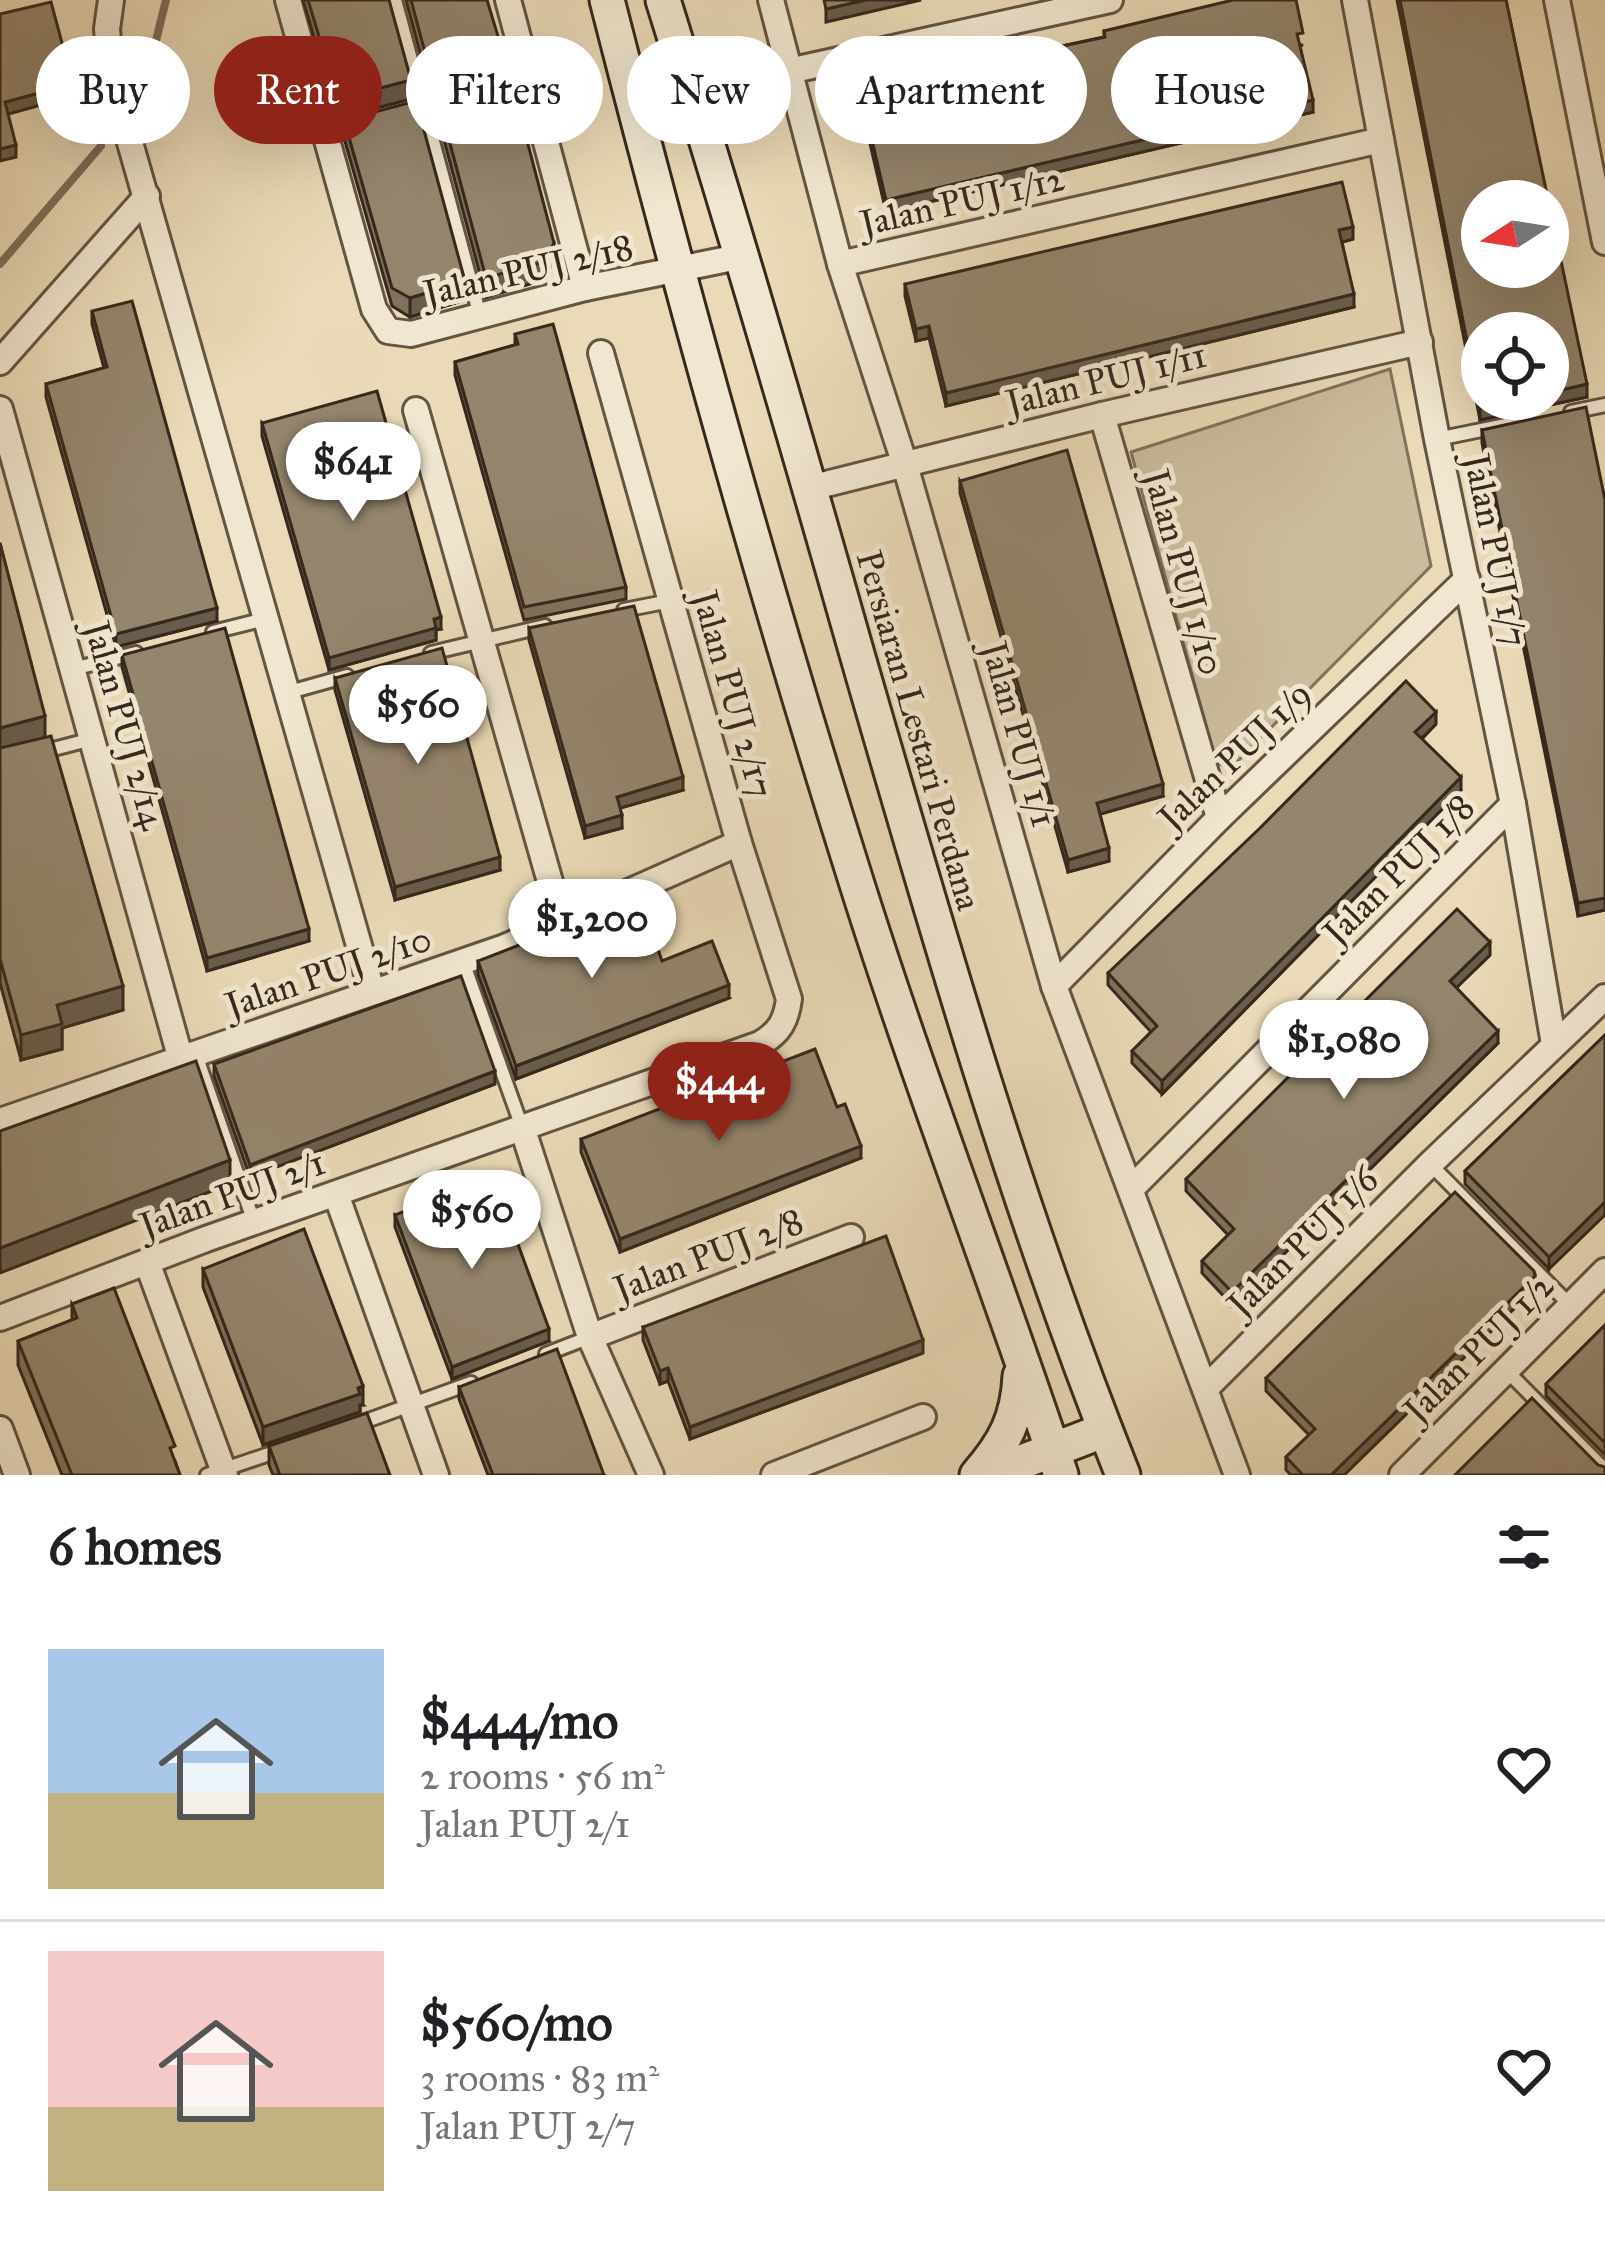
<!DOCTYPE html>
<meta charset="utf-8">
<style>
body{margin:0;font-family:"IM FELL Great Primer",serif;background:#f6f6f6;color:#202124;height:100vh;display:flex;flex-direction:column;font-size:45px;white-space:nowrap}
*{box-sizing:border-box;margin:0}
p{font-size:39px;color:#757577}
.icon{flex:none;width:66px;height:66px;fill:none;stroke:currentColor;stroke-width:2;stroke-linecap:round;stroke-linejoin:round}
.map{position:relative;height:1475px;overflow:hidden}
.sheet{display:flex;flex-direction:column;background:#fff;flex:1}
.sheet>*{flex:none}
.top-card{position:absolute;left:36px;top:36px;width:1533px;height:108px;display:flex;gap:24px}
.needle{width:78px;rotate:258deg}
.controls{position:absolute;left:1461px;top:180px;display:grid;gap:24px}
.controls a{display:grid;place-items:center;width:108px;height:108px;border-radius:50%;background:#fff;box-shadow:0 12px 48px #0002;font-size:60px}
.price{position:absolute;translate:-50% -102px;padding:0 27px;border-radius:42px;background:#fff;color:#222;font-size:39px;line-height:78px;filter:drop-shadow(0 3px 6px #0008)}
.price::after{content:'';position:absolute;left:50%;top:72px;width:36px;height:27px;margin-left:-18px;background:inherit;clip-path:polygon(0 0,100% 0,50% 100%)}
.price.selected{background:#8f2418;color:#fff}
ul{padding:0;list-style:none}
li{display:flex;align-items:center;gap:36px;height:300px;padding:0 48px}
li+li{border-top:3px solid #e0e0e0}
li span{display:grid;place-items:center;flex:none;width:336px;height:240px;border-radius:0px;color:#555}
li>.icon{margin-inline-start:auto}
span .icon{width:144px;height:144px;fill:#fffc;stroke-width:1}
li b{font-size:51px}
h2{display:flex;justify-content:space-between;align-items:center;height:144px;padding:0 48px;font-size:51px}
.chip{padding:0 42px;border-radius:54px;background:#fff;box-shadow:0 12px 48px #0002;font-size:42px;line-height:108px}
.chip.selected{background:#8f2418;color:#fff}
.map>svg:first-child{display:block}
</style>
<div class="map">
<svg width="1605" height="1475" viewBox="0 0 1605 1475">
<rect width="100%" height="100%" fill="#eadab7"/>
<filter id="stains"><feTurbulence type="fractalNoise" baseFrequency=".00167" numOctaves="4"/><feColorMatrix values="0 0 0 0 .2 0 0 0 0 .09 0 0 0 0 .02 0 0 0 .5 -.17"/></filter>
<radialGradient id="worn" r=".72"><stop offset=".6" stop-color="#630" stop-opacity="0"/><stop offset="1" stop-color="#630" stop-opacity=".3"/></radialGradient>
<!-- green -->
<polygon fill="#cbbc9d" stroke="#80725c" stroke-width="3" points="1390,369 1431,566 1230,769 1216,762 1131,452"/>
<g fill="none" stroke-linecap="round" stroke-linejoin="round">
<!-- stream -->
<g stroke="#7d6e59" stroke-width="8">
<polyline points="147,77 166,0"/>
<polyline points="0,264 101,146"/>
</g>
<!-- lane casing -->
<g stroke="#635443" stroke-width="18">
<g id="lane">
<polyline points="395,0 480,316"/>
<polyline points="1571,412 1605,405"/>
<polyline points="1437,439 1521,422"/>
<polyline points="624,610 670,601"/>
<polyline points="213,632 265,619"/>
<polyline points="431,653 545,626"/>
<polyline points="73,669 136,653"/>
<polyline points="286,693 347,676"/>
<polyline points="42,752 92,739"/>
<polyline points="463,962 523,1130"/>
<polyline points="196,1055 254,1222"/>
<polyline points="1430,1164 1570,1305"/>
<polyline points="546,1354 590,1337"/>
<polyline points="1505,1369 1605,1470"/>
<polyline points="355,1425 471,1383"/>
<polyline points="207,1475 284,1449"/>
</g>
</g>
<!-- street casing -->
<g stroke="#635443" stroke-width="30">
<g id="street">
<polyline points="111,0 107,29 111,76 372,991"/>
<polyline points="288,0 374,309 388,331 411,334 585,288 743,256"/>
<polyline points="508,0 585,288"/>
<polyline points="771,0 840,264 905,465 1054,986 1237,1475"/>
<polyline points="1355,0 1437,439 1513,804 1554,1044"/>
<polyline points="1557,0 1605,242"/>
<polyline points="789,71 1110,0"/>
<polyline points="840,264 1381,140"/>
<polyline points="0,362 147,196"/>
<polyline points="0,409 181,1060"/>
<polyline points="416,410 562,924"/>
<polyline points="1102,415 1219,818"/>
<polyline points="810,488 1102,415 1420,342"/>
<polyline points="1054,986 1219,818 1467,579"/>
<polyline points="0,1121 505,947 739,843"/>
<polyline points="523,1130 590,1337 651,1475"/>
<polyline points="1131,1189 1513,804"/>
<polyline points="336,1194 436,1475"/>
<polyline points="147,1262 225,1475"/>
<path d="M0 1318 206 1239 760 1044C780 1032 786 1021 789 999L739 843 601 353"/>
<polyline points="590,1337 851,1237"/>
<polyline points="1207,1387 1430,1164 1605,997"/>
<polyline points="0,1429 17,1475"/>
<polyline points="774,1475 923,1417"/>
<polyline points="1402,1475 1605,1271"/>
</g>
</g>
<!-- secondary casing -->
<g stroke="#36281c" stroke-width="39">
<g id="secondary">
<path d="M607 0C681 290 761 579 851 865 915 1071 993 1271 1061 1475"/>
<path d="M663 0C731 217 795 435 857 654 937 931 1016 1207 1123 1475"/>
<path d="M977 1475C1005 1443 1018 1418 1020 1376"/>
<polyline points="988,1475 1105,1430"/>
</g>
</g>
<!-- lane -->
<use href="#lane" stroke="#f1e7d0" stroke-width="12"/>
<!-- street -->
<use href="#street" stroke="#f1e7d0" stroke-width="24"/>
<!-- secondary -->
<use href="#secondary" stroke="#f1e7d0" stroke-width="33"/>
</g>
<!-- wall -->
<g fill="#7f725e" stroke="#36281c" stroke-width="3">
<polygon points="303,0 389,0 411,99 338,118"/>
<polygon points="406,0 487,0 504,75 431,94"/>
<polygon points="1397,0 1506,0 1587,397 1480,420"/>
<polygon points="1104,31 1303,45 1300,46 1313,112 886,212 860,101 860,89 1104,37"/>
<polygon points="437,95 554,261 543,280 486,297 437,114"/>
<polygon points="344,120 465,300 410,317 392,306 344,138"/>
<polygon points="1353,239 1342,242 1354,307 946,406 929,338 916,341 905,296 905,284"/>
<polygon points="92,311 217,621 116,647 46,397 46,384 104,368 92,324"/>
<polygon points="515,334 626,587 626,599 524,620 455,375 455,362 515,345"/>
<polygon points="262,423 441,629 436,630 436,640 329,670 262,436"/>
<polygon points="1482,430 1605,500 1605,910 1578,916 1482,443"/>
<polygon points="960,481 1163,796 1100,814 1109,861 1068,872 960,493"/>
<polygon points="0,543 45,738 123,1010 62,1028 62,1049 21,1060 0,983"/>
<polygon points="529,628 683,790 620,808 622,828 585,838 529,640"/>
<polygon points="122,655 309,941 207,971 122,667"/>
<polygon points="335,678 500,870 395,900 335,690"/>
<polygon points="1436,724 1422,739 1461,790 1162,1094 1132,1063 1132,1051 1151,1032 1108,985 1108,973"/>
<polygon points="1490,955 1456,988 1498,1043 1232,1305 1202,1273 1202,1261 1228,1235 1186,1191 1186,1179"/>
<polygon points="478,961 662,961 729,998 516,1079 478,974"/>
<polygon points="1605,1035 1549,1269 1465,1184 1465,1171"/>
<polygon points="214,1064 495,1084 250,1177 214,1076"/>
<polygon points="837,1107 861,1158 620,1252 581,1152 581,1139"/>
<polygon points="395,1215 549,1341 452,1379 395,1227"/>
<polygon points="203,1269 363,1405 360,1405 360,1412 263,1445 203,1287"/>
<polygon points="1535,1288 1344,1475 1291,1475 1286,1470 1286,1457 1309,1435 1266,1391 1266,1378"/>
<polygon points="72,1304 175,1461 180,1475 62,1475 18,1365 18,1341 72,1320"/>
<polygon points="1605,1325 1605,1455 1546,1396 1546,1384"/>
<polygon points="643,1327 923,1353 690,1439 668,1381 660,1384 643,1340"/>
<polygon points="459,1387 604,1475 488,1475 459,1399"/>
<polygon points="269,1446 390,1475 273,1475 269,1465"/>
</g>
<!-- shaded-wall -->
<g fill="#685d4c" stroke="#36281c" stroke-width="3">
<polygon points="866,0 921,0 826,22 826,9"/>
<polygon points="504,56 504,75 431,94 431,75"/>
<polygon points="411,80 411,99 338,118 338,99"/>
<polygon points="73,84 73,96 5,115 5,102"/>
<polygon points="1313,100 1313,112 886,212 886,200"/>
<polygon points="16,145 16,157 0,161 0,149"/>
<polygon points="1353,227 1353,239 1339,243 1339,230"/>
<polygon points="554,243 554,261 543,280 486,297 486,278"/>
<polygon points="465,281 465,300 410,317 410,298"/>
<polygon points="1354,294 1354,307 946,406 946,393"/>
<polygon points="929,326 929,338 916,341 916,329"/>
<polygon points="1587,384 1587,397 1480,420 1480,407 1518,399 1548,399 1548,393"/>
<polygon points="217,608 217,621 116,647 116,634"/>
<polygon points="441,617 441,629 436,630 436,640 329,670 329,658"/>
<polygon points="1436,712 1436,724 1415,745 1415,732"/>
<polygon points="45,716 45,740 0,752 0,728"/>
<polygon points="683,777 683,790 617,809 617,797"/>
<polygon points="1461,777 1461,790 1162,1094 1162,1081"/>
<polygon points="1163,784 1163,796 1097,815 1097,803"/>
<polygon points="622,815 622,828 585,838 585,826"/>
<polygon points="1109,848 1109,861 1068,872 1068,860"/>
<polygon points="500,857 500,870 395,900 395,887"/>
<polygon points="1605,898 1605,910 1578,916 1578,903"/>
<polygon points="309,929 309,941 207,971 207,958"/>
<polygon points="1490,942 1490,955 1450,994 1450,981"/>
<polygon points="729,985 729,998 516,1079 516,1066"/>
<polygon points="123,986 123,1010 62,1028 62,1049 21,1060 21,1035 57,1005"/>
<polygon points="1498,1031 1498,1043 1232,1305 1232,1292"/>
<polygon points="495,1071 495,1084 250,1177 250,1165"/>
<polygon points="861,1146 861,1158 620,1252 620,1239"/>
<polygon points="230,1160 230,1184 0,1273 0,1248"/>
<polygon points="1605,1202 1605,1215 1549,1269 1549,1257"/>
<polygon points="1535,1276 1535,1288 1344,1475 1331,1475"/>
<polygon points="549,1329 549,1341 452,1379 452,1367"/>
<polygon points="923,1340 923,1353 690,1439 690,1427"/>
<polygon points="668,1368 668,1381 660,1384 660,1371"/>
<polygon points="363,1386 363,1405 360,1405 360,1412 263,1445 263,1427"/>
</g>
<!-- building -->
<g fill="#94856d" stroke="#36281c" stroke-width="3" fill-rule="evenodd">
<polygon points="308,0 389,0 411,80 338,99"/>
<polygon points="411,0 487,0 504,56 431,75"/>
<polygon points="824,0 866,0 826,9"/>
<polygon points="1233,0 1296,0 1303,33 1297,34 1313,100 886,200 860,89 1105,37 1104,31"/>
<path d="M1400 0H1506L1587 384 1548 393V333H1482V399H1518L1480 407ZM1482 201H1548V267H1482Z"/>
<polygon points="51,2 73,84 5,102 16,145 0,149 0,14"/>
<polygon points="510,76 554,243 543,262 486,278 437,95"/>
<polygon points="416,101 465,281 410,298 392,288 344,120"/>
<polygon points="1342,182 1353,227 1339,230 1354,294 946,393 929,326 916,329 905,284"/>
<polygon points="132,301 217,608 116,634 46,384 107,367 92,311"/>
<polygon points="553,324 626,587 524,607 455,362 518,344 515,334"/>
<polygon points="377,391 441,617 434,619 436,628 329,658 262,423"/>
<polygon points="1586,407 1605,500 1605,898 1578,903 1482,430"/>
<polygon points="1067,450 1163,784 1097,803 1109,848 1068,860 960,481"/>
<polygon points="0,543 45,716 0,728"/>
<polygon points="634,606 683,777 617,797 622,815 585,826 529,628"/>
<polygon points="225,628 309,929 207,958 122,655"/>
<polygon points="442,648 500,857 395,887 335,678"/>
<polygon points="1406,681 1436,712 1415,732 1461,777 1162,1081 1132,1051 1157,1026 1108,973 1259,829"/>
<polygon points="51,736 123,986 57,1005 62,1024 21,1035 0,959 0,748"/>
<polygon points="640,898 662,961 712,941 729,985 516,1066 478,961"/>
<polygon points="1457,909 1490,942 1450,981 1498,1031 1232,1292 1202,1261 1234,1229 1186,1179"/>
<polygon points="461,976 495,1071 250,1165 214,1064"/>
<polygon points="1605,1035 1605,1202 1549,1257 1465,1171"/>
<polygon points="815,1049 837,1107 845,1104 861,1146 620,1239 581,1139"/>
<polygon points="196,1061 230,1160 0,1248 0,1131"/>
<polygon points="493,1176 549,1329 452,1367 395,1215"/>
<polygon points="1455,1192 1534,1271 1535,1276 1331,1475 1303,1475 1286,1457 1315,1429 1266,1378"/>
<polygon points="304,1229 363,1386 358,1388 360,1394 263,1427 203,1269"/>
<polygon points="886,1236 923,1340 690,1427 668,1368 660,1371 643,1327"/>
<polygon points="114,1288 175,1446 170,1448 180,1475 72,1475 18,1341 77,1318 72,1304"/>
<polygon points="1605,1325 1605,1443 1546,1384"/>
<polygon points="557,1349 604,1475 493,1475 459,1387"/>
<polygon points="1532,1398 1598,1465 1605,1467 1605,1475 1455,1475"/>
<polygon points="367,1413 390,1475 280,1475 269,1446"/>
</g>
<g text-anchor="middle" stroke-width="10" stroke-linejoin="round" paint-order="stroke">
<!-- street labels -->
<g font-size="36" fill="#36281c" stroke="#f1e7d0">
<text transform="translate(962 200) rotate(-13)" y="13">Jalan PUJ 1/12</text>
<text transform="translate(528 269) rotate(-13)" y="13">Jalan PUJ 2/18</text>
<text transform="translate(1106 378) rotate(-14)" y="13">Jalan PUJ 1/11</text>
<text transform="translate(1497 550) rotate(78)" y="13">Jalan PUJ 1/7</text>
<text transform="translate(1185 572) rotate(74)" y="13">Jalan PUJ 1/10</text>
<text transform="translate(734 694) rotate(74)" y="13">Jalan PUJ 2/17</text>
<text transform="translate(126 725) rotate(74)" y="13">Jalan PUJ 2/14</text>
<text transform="translate(920 730) rotate(74)" y="13">Persiaran Lestari Perdana</text>
<text transform="translate(1020 734) rotate(74)" y="13">Jalan PUJ 1/1</text>
<text transform="translate(1234 755) rotate(-44)" y="13">Jalan PUJ 1/9</text>
<text transform="translate(1398 869) rotate(-45)" y="13">Jalan PUJ 1/8</text>
<text transform="translate(328 971) rotate(-19)" y="13">Jalan PUJ 2/10</text>
<text transform="translate(232 1193) rotate(-20)" y="13">Jalan PUJ 2/1</text>
<text transform="translate(1302 1241) rotate(-45)" y="13">Jalan PUJ 1/6</text>
<text transform="translate(708 1254) rotate(-21)" y="13">Jalan PUJ 2/8</text>
<text transform="translate(1478 1347) rotate(-45)" y="13">Jalan PUJ 1/2</text>
</g>
</g>
<rect width="100%" height="100%" filter="url(#stains)"/>
<rect width="100%" height="100%" fill="url(#worn)"/>
</svg>
<div class="controls">
<a><svg class="needle" viewBox="-14 -14 28 28"><path d="M0-13l5 13h-10z" fill="#e53935"/><path d="M0 13l5-13h-10z" fill="#757577"/></svg></a>
<a><svg class="icon" aria-label="locate" viewBox="0 0 24 24"><circle cx="12" cy="12" r="6"/><path d="M12 2v4M12 18v4M2 12h4M18 12h4"/></svg></a>
</div>
<b class="price" style="left:353px;top:524px">$641</b>
<b class="price" style="left:418px;top:767px">$560</b>
<b class="price" style="left:592px;top:981px">$1,200</b>
<b class="price" style="left:1344px;top:1102px">$1,080</b>
<b class="price selected" style="left:719px;top:1144px">$444</b>
<b class="price" style="left:472px;top:1272px">$560</b>
<div class="top-card">
<a class="chip">Buy</a>
<a class="chip selected">Rent</a>
<a class="chip">Filters</a>
<a class="chip">New</a>
<a class="chip">Apartment</a>
<a class="chip">House</a>
</div>
</div>
<section class="sheet">
<h2>6 homes<svg class="icon" aria-label="filters" viewBox="0 0 24 24"><path d="M4 7h16M4 17h16"/><circle cx="9" cy="7" r="2"/><circle cx="15" cy="17" r="2"/></svg></h2>
<ul>
<li><span style="background:linear-gradient(#a9c7e8 60%,#c2b280 0)"><svg class="icon" aria-label="home" viewBox="0 0 24 24"><path d="M3 11l9-7 9 7M6 9v11h12V9"/></svg></span><div><b>$444/mo</b><p>2 rooms · 56 m²</p><p>Jalan PUJ 2/1</p></div><svg class="icon" aria-label="heart" viewBox="0 0 24 24"><path d="M12 20l-8-8c-3-5 5-10 8-4 3-6 11-1 8 4z"/></svg></li>
<li><span style="background:linear-gradient(#f6c9c9 65%,#c2b280 0)"><svg class="icon" aria-label="home" viewBox="0 0 24 24"><path d="M3 11l9-7 9 7M6 9v11h12V9"/></svg></span><div><b>$560/mo</b><p>3 rooms · 83 m²</p><p>Jalan PUJ 2/7</p></div><svg class="icon" aria-label="heart" viewBox="0 0 24 24"><path d="M12 20l-8-8c-3-5 5-10 8-4 3-6 11-1 8 4z"/></svg></li>
</ul>
</section>
